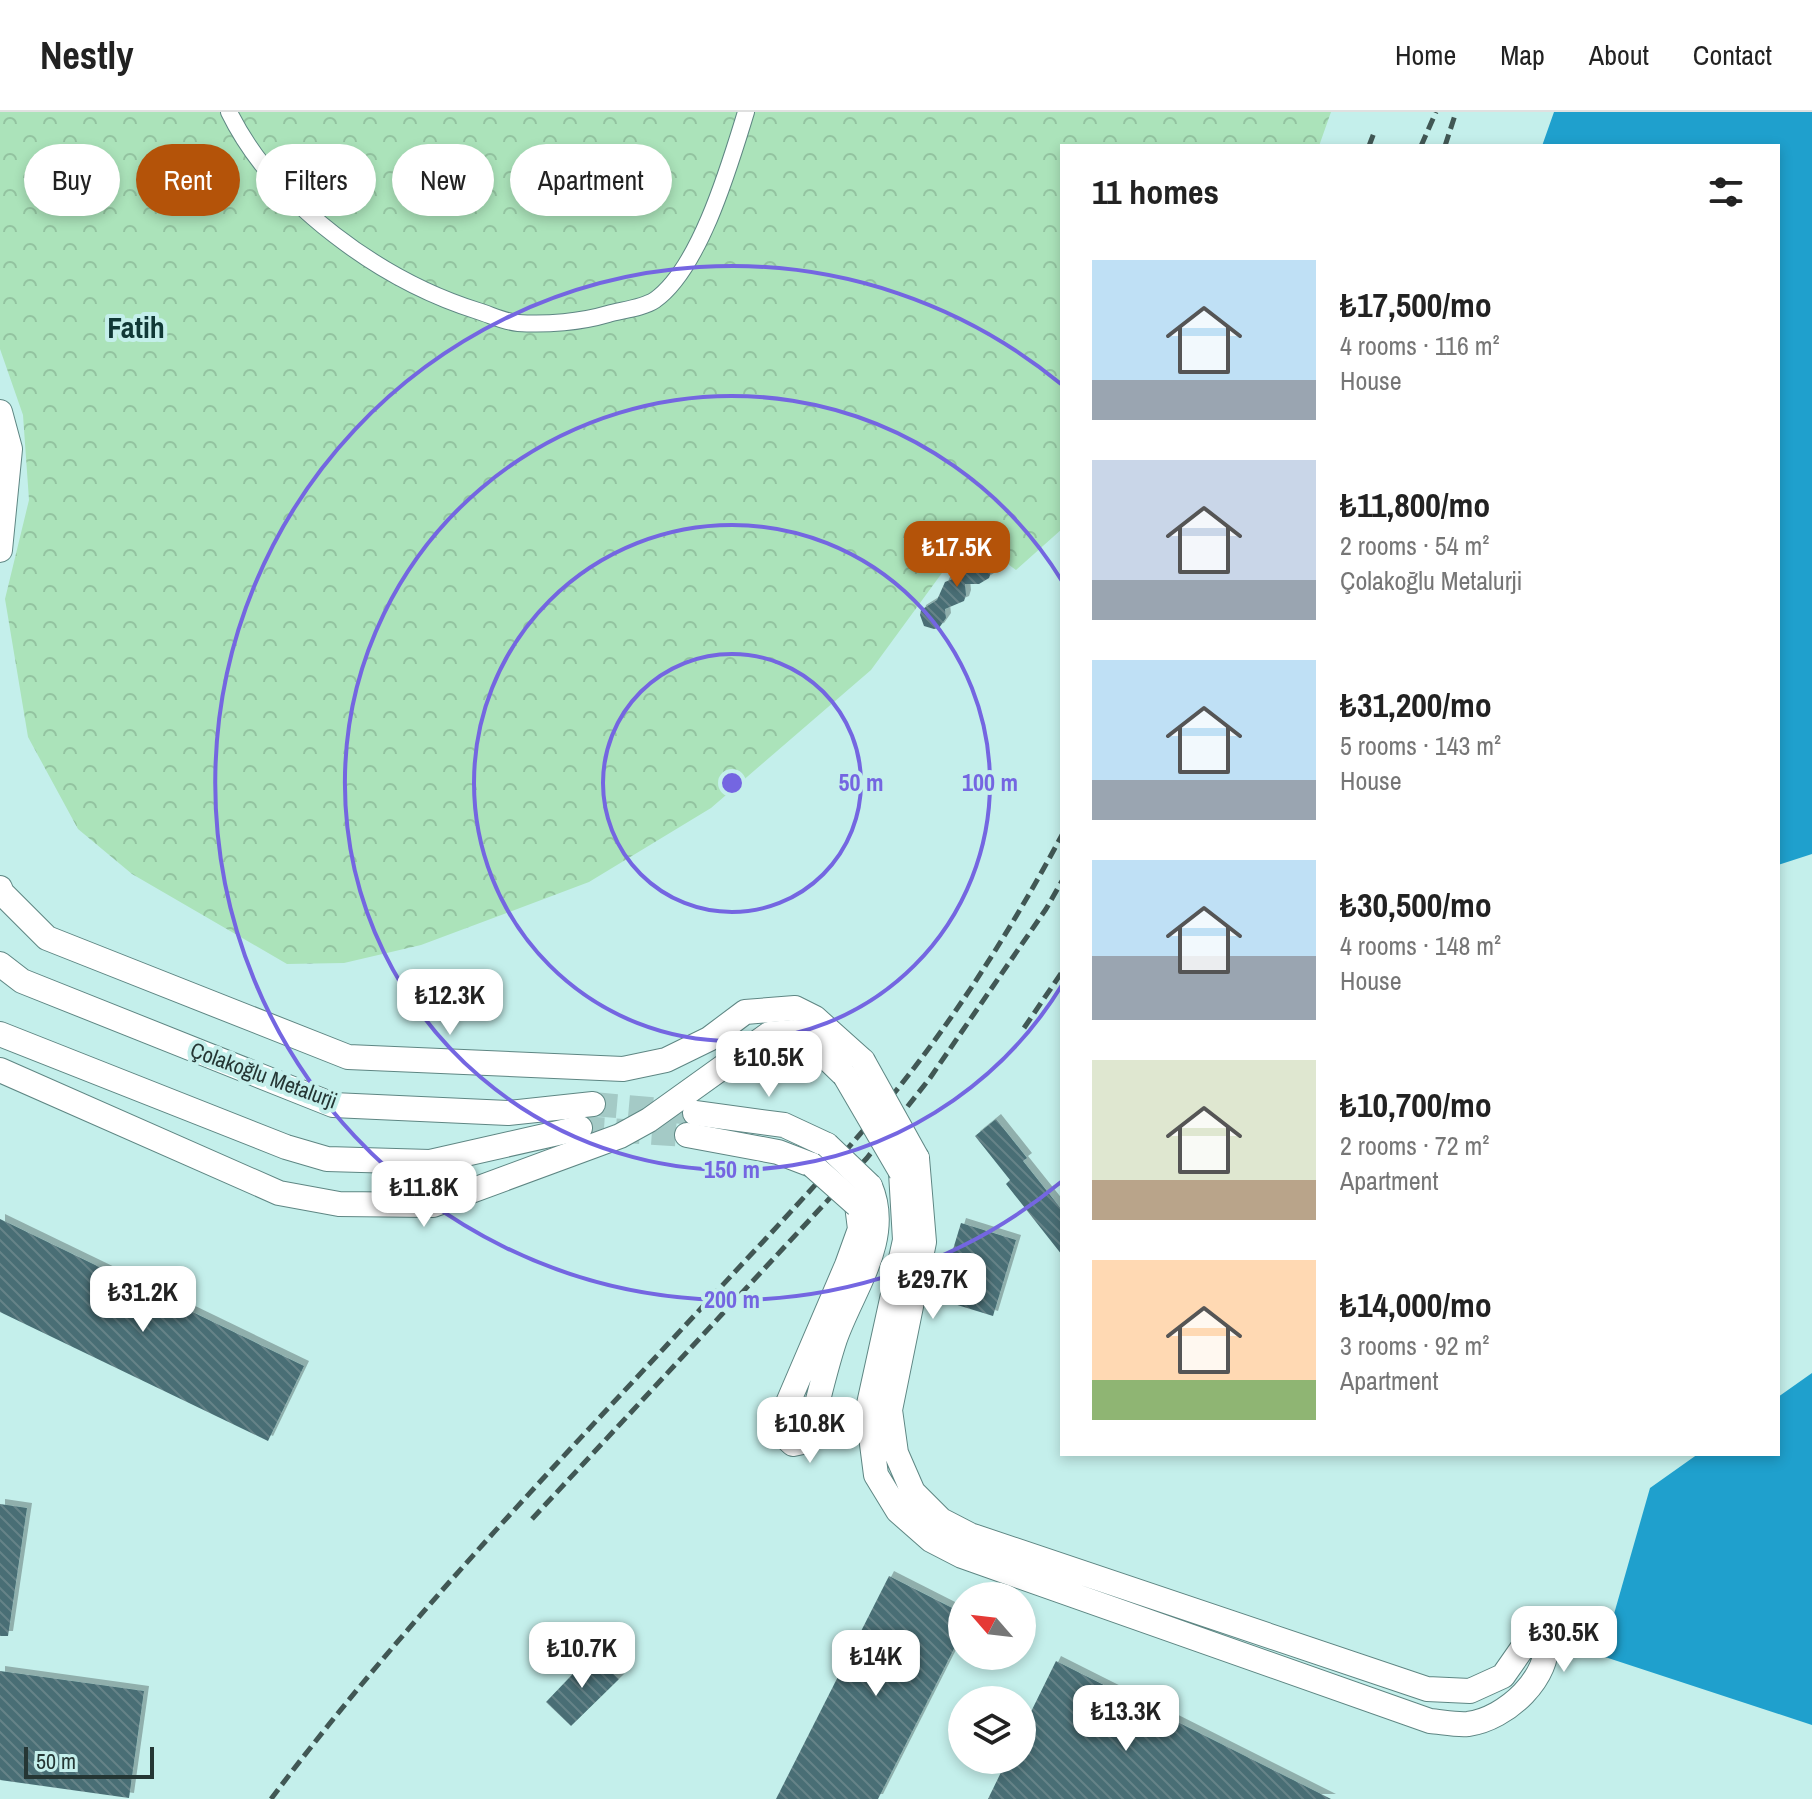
<!DOCTYPE html>
<meta charset="utf-8">
<style>
body{margin:0;font-family:"Archivo Narrow",sans-serif;background:#f6f6f6;color:#222;height:100vh;display:flex;flex-direction:column;font-size:30px;white-space:nowrap}
*{box-sizing:border-box;margin:0}
p{font-size:26px;color:#767676}
.icon{flex:none;width:44px;height:44px;fill:none;stroke:currentColor;stroke-width:2;stroke-linecap:round;stroke-linejoin:round}
.map{position:relative;flex:1;overflow:hidden}
.drawer{position:absolute;left:1060px;top:32px;width:720px;height:1312px;display:flex;flex-direction:column;background:#fff;border-radius:0px;box-shadow:0 4px 12px #0003}
.drawer>*{flex:none}
.banner{position:absolute;left:24px;top:32px;width:760px;height:72px;display:flex;gap:16px}
.needle{width:52px;rotate:298deg}
.fabs{position:absolute;left:948px;top:1470px;display:grid;gap:16px}
.fabs a{display:grid;place-items:center;width:88px;height:88px;border-radius:50%;background:#fff;box-shadow:0 4px 12px #0003;font-size:40px}
.scale{position:absolute;left:24px;bottom:20px;width:130px;box-sizing:border-box;padding-left:8px;border:4px solid #253634;border-top:0;font-size:22px;line-height:28px;white-space:nowrap;color:#253634;-webkit-text-stroke:6px #c4efeb;paint-order:stroke}
.price{position:absolute;translate:-50% -68px;padding:0 18px;border-radius:16px;background:#fff;color:#222;font-size:26px;line-height:52px;filter:drop-shadow(0 2px 4px #0008)}
.price::after{content:'';position:absolute;left:50%;top:48px;width:24px;height:18px;margin-left:-12px;background:inherit;clip-path:polygon(0 0,100% 0,50% 100%)}
.price.current{background:#b45309;color:#fff}
ul{padding:0;list-style:none}
li{display:flex;align-items:center;gap:24px;height:200px;padding:0 32px}
li span{display:grid;place-items:center;flex:none;width:224px;height:160px;border-radius:0px;color:#555}
li>.icon{margin-inline-start:auto}
span .icon{width:96px;height:96px;fill:#fffc;stroke-width:1}
li b{font-size:34px}
h2{display:flex;justify-content:space-between;align-items:center;height:96px;padding:0 32px;font-size:34px}
.pill{padding:0 28px;border-radius:36px;background:#fff;box-shadow:0 4px 12px #0003;font-size:28px;line-height:72px}
.pill.current{background:#b45309;color:#fff}
header{display:flex;align-items:center;gap:48px;box-sizing:border-box;height:112px;padding:0 40px;background:#fff;border-bottom:2px solid #e0e0e0}
header strong{font-size:38px}
nav{display:flex;gap:44px;margin-inline-start:auto;font-size:28px}
.map>svg:first-child{display:block}
</style>
<header>
<strong>Nestly</strong>
<nav><a>Home</a><a>Map</a><a>About</a><a>Contact</a></nav>
</header>
<div class="map">
<svg width="1812" height="1687" viewBox="0 0 1812 1687">
<defs>
<pattern id="forest-crowns" width="20" height="18" patternUnits="userSpaceOnUse" patternTransform="scale(2)"><rect width="20" height="18" fill="#abe3ba"/><path d="M2 6a3 3 0 1 1 6 0M12 15a3 3 0 1 1 6 0" fill="none" stroke="#93c3a0"/></pattern>
<pattern id="building-back-hatch" width="6" height="6" patternUnits="userSpaceOnUse" patternTransform="scale(2)"><rect width="6" height="6" fill="#486e74"/><path d="M-1 5l2 2M0 0l6 6M5-1l2 2" fill="none" stroke="#668388"/></pattern>
<filter id="shadow"><feDropShadow dx="5" dy="-5" stdDeviation="0" flood-color="#0004"/></filter>
</defs>
<rect width="100%" height="100%" fill="#c4efeb"/>
<!-- forest -->
<polygon fill="url(#forest-crowns)" points="0,0 1331,0 1319,34 1062,34 1062,417 1016,458 969,424 871,558 711,696 589,770 421,833 344,851 287,852 132,762 78,717 28,625 5,487 29,388 23,303 0,237"/>
<!-- water -->
<g fill="#1fa0cd">
<polygon points="1554,0 1812,0 1812,742 1778,753 1778,34 1542,34"/>
<polygon points="1812,1261 1812,1613 1602,1544 1650,1376 1698,1342 1778,1342 1778,1285"/>
</g>
<!-- building -->
<g fill="url(#building-back-hatch)" filter="url(#shadow)">
<polygon points="972,441 984,443 989,447 991,460 989,466 979,472 965,472 966,483 964,489 945,497 946,506 939,516 934,517 924,514 920,503 921,498 937,488 945,470 960,464 962,448"/>
<polygon points="996,1007 1027,1046 1023,1049 1062,1098 1062,1143 1006,1072 1010,1068 975,1024"/>
<polygon points="0,1107 304,1254 268,1329 0,1200"/>
<polygon points="961,1111 1016,1128 993,1204 938,1187"/>
<polygon points="0,1392 27,1396 8,1524 0,1524"/>
<polygon points="889,1464 962,1501 962,1521 878,1687 776,1687"/>
<polygon points="592,1542 619,1567 571,1614 546,1590"/>
<polygon points="1056,1549 1331,1687 988,1687 1007,1648 1022,1648 1022,1618"/>
<polygon points="0,1559 144,1579 129,1686 0,1668"/>
</g>
<g fill="none" stroke-linecap="round" stroke-linejoin="round">
<!-- secondary-tunnel -->
<g stroke="#a4cac6" stroke-width="24" stroke-dasharray="24 12" stroke-linecap="butt">
<polyline points="593,992 695,1001"/>
<polyline points="580,1016 687,1023"/>
</g>
<!-- minor casing -->
<g stroke="#5e8683" stroke-width="18">
<path id="minor" d="M229 0C274 92 382 169 478 199 491 203 505 210 518 211 547 213 581 210 608 202 622 198 643 196 655 188 700 156 730 52 746 0"/>
</g>
<!-- secondary casing -->
<g stroke="#5e8683" stroke-width="26">
<g id="secondary">
<polyline points="0,300 10,337 0,438"/>
<polyline points="0,776 2,781 47,826 348,945 623,957 666,948 709,927 745,900 795,896 815,906 863,949"/>
<polyline points="0,852 22,869 333,993 508,1001 593,992"/>
<polyline points="0,922 286,1035 327,1047 430,1050 580,1016"/>
<polyline points="0,958 279,1081 339,1092 433,1093 620,1024 649,1008 769,922 792,920 809,929 845,964"/>
<polyline points="695,1001 784,1013 827,1033"/>
<polyline points="687,1023 778,1040 812,1053"/>
<path d="M901 1060 905 1128 869 1292 872 1332 876 1363 898 1399 931 1428 962 1444 1430 1609C1442 1610 1456 1613 1468 1612 1506 1607 1552 1565 1546 1525L1533 1521 1503 1564 1470 1579 1427 1577 970 1423 941 1408 913 1380 896 1341 890 1298 924 1130 917 1046"/>
<path d="M857 1093 860 1117 847 1153 784 1300 782 1322 793 1332 807 1329C817 1295 824 1260 835 1227 852 1178 893 1127 870 1074"/>
</g>
</g>
<!-- minor -->
<use href="#minor" stroke="#fff" stroke-width="16"/>
<!-- secondary -->
<use href="#secondary" stroke="#fff" stroke-width="24"/>
<!-- rail -->
<g stroke="#415754" stroke-width="5" stroke-dasharray="12 6" stroke-linecap="butt">
<polyline points="1369,34 1375,18"/>
<polyline points="1421,34 1436,0"/>
<polyline points="1445,34 1456,0"/>
<polyline points="1024,916 1062,860"/>
<polyline points="532,1407 867,1046 930,966 1046,797 1062,769"/>
<path d="M271 1687C403 1511 557 1352 706 1191 777 1114 850 1039 914 956 970 883 1019 803 1062 723"/>
</g>
<!-- secondary-bridge casing -->
<g stroke="#5e8683" stroke-width="26" stroke-linecap="butt">
<g id="secondary-bridge">
<polyline points="863,949 917,1046"/>
<polyline points="845,964 901,1060"/>
<polyline points="827,1033 870,1074"/>
<polyline points="812,1053 857,1093"/>
</g>
</g>
<!-- secondary-bridge -->
<use href="#secondary-bridge" stroke="#fff" stroke-width="24"/>
</g>
<!-- distance rings -->
<g fill="none" stroke="#7466e1" stroke-width="4">
<circle cx="732" cy="671" r="129"/>
<circle cx="732" cy="671" r="258"/>
<path d="M1062 873A387 387 0 1 1 1062 469"/>
<path d="M1061 1070A517 517 0 1 1 1061 272"/>
</g>
<g text-anchor="middle" stroke-width="8" stroke-linejoin="round" paint-order="stroke">
<!-- street labels -->
<g font-size="22" fill="#253634" stroke="#c4efeb">
<text transform="translate(264 963) rotate(20)" y="8">Çolakoğlu Metalurji</text>
</g>
<!-- district labels -->
<g font-size="30" font-weight="bold" fill="#103836" stroke="#c4efeb">
<text x="136" y="226">Fatih</text>
</g>
</g>
<circle cx="732" cy="671" r="12" fill="#7466e1" stroke="#c4efeb" stroke-width="4"/>
<g font-size="24" text-anchor="middle" font-weight="bold" fill="#7466e1" stroke="#c4efeb" stroke-width="8" stroke-linejoin="round" paint-order="stroke">
<text x="861" y="679">50 m</text>
<text x="990" y="679">100 m</text>
<text x="732" y="1066">150 m</text>
<text x="732" y="1196">200 m</text>
</g>
</svg>
<div class="fabs">
<a><svg class="needle" viewBox="-14 -14 28 28"><path d="M0-13l5 13h-10z" fill="#e53935"/><path d="M0 13l5-13h-10z" fill="#767676"/></svg></a>
<a><svg class="icon" aria-label="layers" viewBox="0 0 24 24"><path d="M12 4l9 5-9 5-9-5zM3 14l9 5 9-5"/></svg></a>
</div>
<div class="scale">50 m</div>
<b class="price current" style="left:957px;top:477px">₺17.5K</b>
<b class="price" style="left:450px;top:925px">₺12.3K</b>
<b class="price" style="left:769px;top:987px">₺10.5K</b>
<b class="price" style="left:424px;top:1117px">₺11.8K</b>
<b class="price" style="left:933px;top:1209px">₺29.7K</b>
<b class="price" style="left:143px;top:1222px">₺31.2K</b>
<b class="price" style="left:810px;top:1353px">₺10.8K</b>
<b class="price" style="left:1564px;top:1562px">₺30.5K</b>
<b class="price" style="left:582px;top:1578px">₺10.7K</b>
<b class="price" style="left:876px;top:1586px">₺14K</b>
<b class="price" style="left:1126px;top:1641px">₺13.3K</b>
<div class="banner">
<a class="pill">Buy</a>
<a class="pill current">Rent</a>
<a class="pill">Filters</a>
<a class="pill">New</a>
<a class="pill">Apartment</a>
</div>
<section class="drawer">
<h2>11 homes<svg class="icon" aria-label="filters" viewBox="0 0 24 24"><path d="M4 7h16M4 17h16"/><circle cx="9" cy="7" r="2"/><circle cx="15" cy="17" r="2"/></svg></h2>
<ul>
<li><span style="background:linear-gradient(#bfe0f5 75%,#9aa5b1 0)"><svg class="icon" aria-label="home" viewBox="0 0 24 24"><path d="M3 11l9-7 9 7M6 9v11h12V9"/></svg></span><div><b>₺17,500/mo</b><p>4 rooms · 116 m²</p><p>House</p></div></li>
<li><span style="background:linear-gradient(#c9d6e8 75%,#9aa5b1 0)"><svg class="icon" aria-label="home" viewBox="0 0 24 24"><path d="M3 11l9-7 9 7M6 9v11h12V9"/></svg></span><div><b>₺11,800/mo</b><p>2 rooms · 54 m²</p><p>Çolakoğlu Metalurji</p></div></li>
<li><span style="background:linear-gradient(#bfe0f5 75%,#9aa5b1 0)"><svg class="icon" aria-label="home" viewBox="0 0 24 24"><path d="M3 11l9-7 9 7M6 9v11h12V9"/></svg></span><div><b>₺31,200/mo</b><p>5 rooms · 143 m²</p><p>House</p></div></li>
<li><span style="background:linear-gradient(#bfe0f5 60%,#9aa5b1 0)"><svg class="icon" aria-label="home" viewBox="0 0 24 24"><path d="M3 11l9-7 9 7M6 9v11h12V9"/></svg></span><div><b>₺30,500/mo</b><p>4 rooms · 148 m²</p><p>House</p></div></li>
<li><span style="background:linear-gradient(#dfe7d0 75%,#b9a48a 0)"><svg class="icon" aria-label="home" viewBox="0 0 24 24"><path d="M3 11l9-7 9 7M6 9v11h12V9"/></svg></span><div><b>₺10,700/mo</b><p>2 rooms · 72 m²</p><p>Apartment</p></div></li>
<li><span style="background:linear-gradient(#ffd9b3 75%,#8fb573 0)"><svg class="icon" aria-label="home" viewBox="0 0 24 24"><path d="M3 11l9-7 9 7M6 9v11h12V9"/></svg></span><div><b>₺14,000/mo</b><p>3 rooms · 92 m²</p><p>Apartment</p></div></li>
</ul>
</section>
</div>
